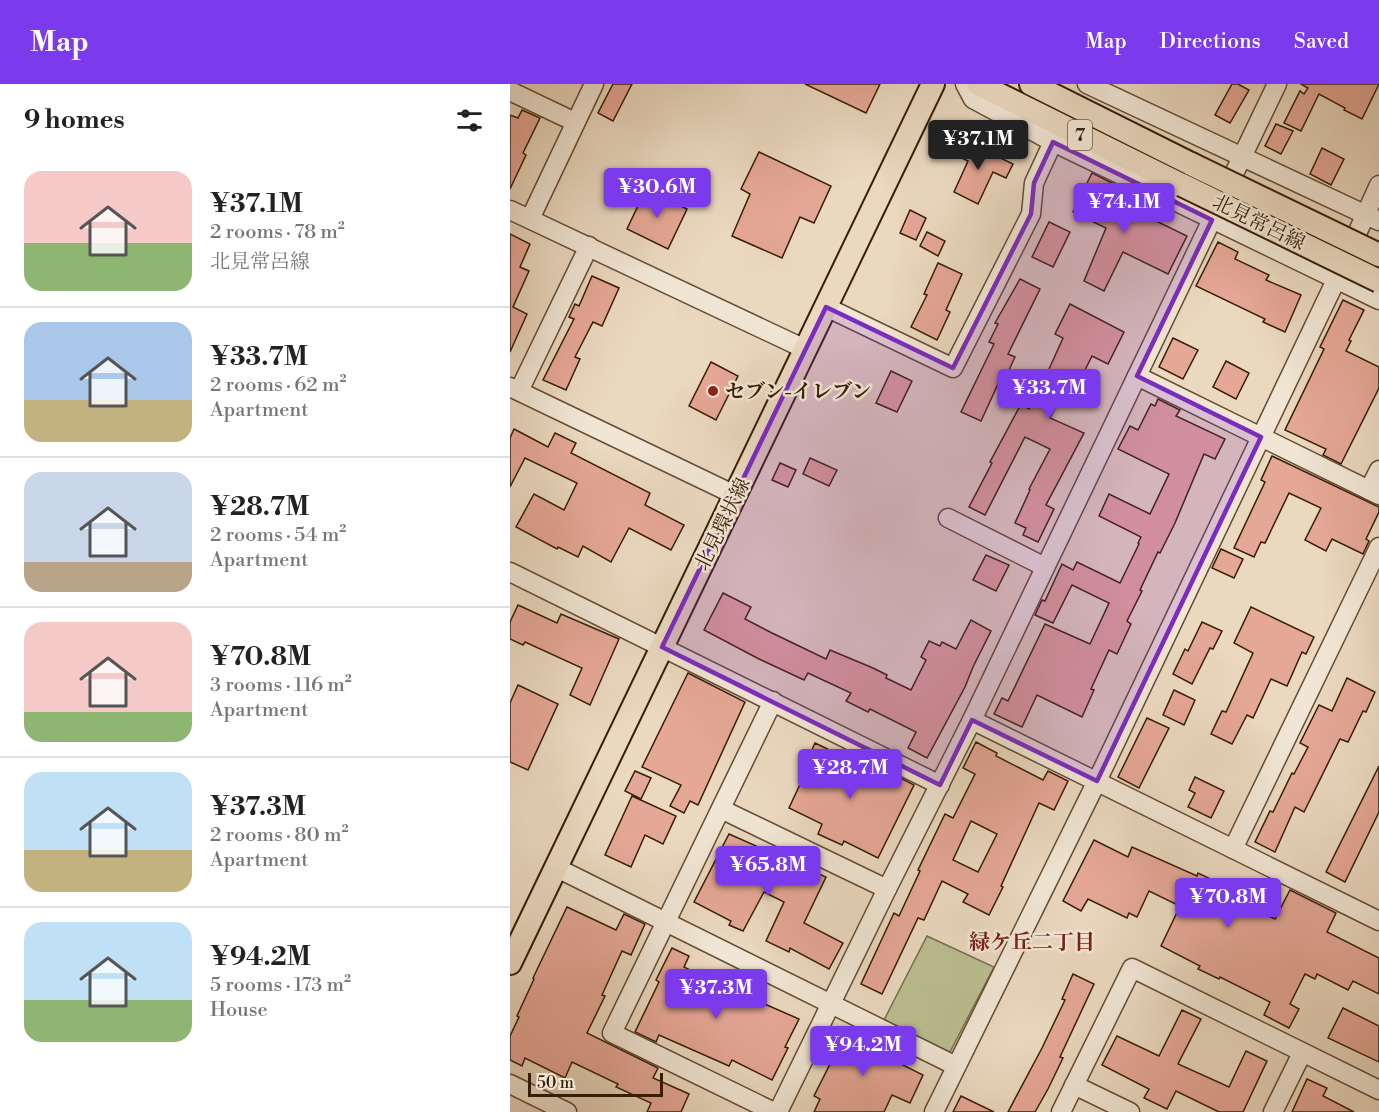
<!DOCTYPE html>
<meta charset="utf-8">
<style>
body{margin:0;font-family:"Libre Bodoni","Noto Serif JP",serif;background:#f2f2f2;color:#222;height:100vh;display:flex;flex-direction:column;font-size:22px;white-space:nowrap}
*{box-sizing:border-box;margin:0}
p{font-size:20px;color:#767676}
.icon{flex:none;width:33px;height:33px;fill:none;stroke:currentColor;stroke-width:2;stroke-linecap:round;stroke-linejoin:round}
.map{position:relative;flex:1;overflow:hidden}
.details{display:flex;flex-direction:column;background:#fff;width:510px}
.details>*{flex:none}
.scale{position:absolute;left:18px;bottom:15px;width:135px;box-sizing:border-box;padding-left:6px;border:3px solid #371e04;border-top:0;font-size:16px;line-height:21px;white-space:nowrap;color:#371e04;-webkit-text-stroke:4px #f1e6d5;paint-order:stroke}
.price{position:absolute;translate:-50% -51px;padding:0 14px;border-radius:6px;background:#7c3aed;color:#fff;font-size:20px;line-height:39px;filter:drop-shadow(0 2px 3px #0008)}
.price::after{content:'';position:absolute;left:50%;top:36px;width:18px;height:14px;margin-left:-9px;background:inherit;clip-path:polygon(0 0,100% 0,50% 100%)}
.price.active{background:#222;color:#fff}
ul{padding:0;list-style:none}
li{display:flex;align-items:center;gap:18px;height:150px;padding:0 24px}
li+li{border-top:2px solid #e0e0e0}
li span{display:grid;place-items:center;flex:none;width:168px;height:120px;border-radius:18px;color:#555}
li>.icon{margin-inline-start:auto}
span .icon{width:72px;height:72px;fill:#fffc;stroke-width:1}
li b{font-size:26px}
h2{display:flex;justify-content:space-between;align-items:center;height:72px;padding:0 24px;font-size:26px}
header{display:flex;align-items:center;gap:36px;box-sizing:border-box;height:84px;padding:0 30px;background:#7c3aed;color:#fff}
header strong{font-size:28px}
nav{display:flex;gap:33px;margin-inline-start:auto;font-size:21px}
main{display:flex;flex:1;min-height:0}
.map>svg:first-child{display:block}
</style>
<header>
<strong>Map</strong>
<nav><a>Map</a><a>Directions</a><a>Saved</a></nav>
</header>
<main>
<section class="details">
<h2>9 homes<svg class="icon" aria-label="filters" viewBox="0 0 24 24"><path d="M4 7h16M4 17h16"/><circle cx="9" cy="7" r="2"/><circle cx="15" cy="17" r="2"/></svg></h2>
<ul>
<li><span style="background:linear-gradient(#f6c9c9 60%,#8fb573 0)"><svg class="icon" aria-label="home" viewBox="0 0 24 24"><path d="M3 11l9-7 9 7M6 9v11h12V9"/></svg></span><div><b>¥37.1M</b><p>2 rooms · 78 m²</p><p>北見常呂線</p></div></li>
<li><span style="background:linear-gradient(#a9c7e8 65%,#c2b280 0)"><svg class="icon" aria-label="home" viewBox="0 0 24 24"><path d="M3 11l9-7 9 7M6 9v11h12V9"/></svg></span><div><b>¥33.7M</b><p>2 rooms · 62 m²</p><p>Apartment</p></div></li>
<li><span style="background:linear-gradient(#c9d6e8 75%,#b9a48a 0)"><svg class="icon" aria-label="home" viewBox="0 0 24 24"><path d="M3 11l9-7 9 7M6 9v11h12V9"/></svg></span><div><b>¥28.7M</b><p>2 rooms · 54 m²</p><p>Apartment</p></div></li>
<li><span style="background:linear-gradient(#f6c9c9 75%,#8fb573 0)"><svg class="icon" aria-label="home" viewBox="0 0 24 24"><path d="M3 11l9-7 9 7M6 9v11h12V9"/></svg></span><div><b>¥70.8M</b><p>3 rooms · 116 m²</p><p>Apartment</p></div></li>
<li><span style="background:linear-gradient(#bfe0f5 65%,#c2b280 0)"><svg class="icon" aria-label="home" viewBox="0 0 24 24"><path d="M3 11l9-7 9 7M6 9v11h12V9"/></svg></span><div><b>¥37.3M</b><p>2 rooms · 80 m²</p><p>Apartment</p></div></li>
<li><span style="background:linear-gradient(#bfe0f5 65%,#8fb573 0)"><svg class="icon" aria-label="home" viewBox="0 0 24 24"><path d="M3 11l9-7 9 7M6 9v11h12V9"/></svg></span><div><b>¥94.2M</b><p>5 rooms · 173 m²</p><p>House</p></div></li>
</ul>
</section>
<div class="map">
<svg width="869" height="1028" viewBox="0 0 869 1028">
<rect width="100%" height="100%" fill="#ead8bf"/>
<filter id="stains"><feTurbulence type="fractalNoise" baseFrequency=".00333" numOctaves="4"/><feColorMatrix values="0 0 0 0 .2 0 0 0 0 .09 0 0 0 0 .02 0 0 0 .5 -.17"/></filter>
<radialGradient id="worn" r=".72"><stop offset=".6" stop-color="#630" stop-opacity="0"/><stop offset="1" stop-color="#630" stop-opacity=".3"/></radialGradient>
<!-- green -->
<polygon fill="#babe90" stroke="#786e4a" stroke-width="1.5" points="417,852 484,883 439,970 374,936"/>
<!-- building -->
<g fill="#e5a796" stroke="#371e04" stroke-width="1.5" fill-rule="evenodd">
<polygon points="103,0 122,0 103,37 88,29"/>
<polygon points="295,0 370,0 356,29"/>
<polygon points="722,0 728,0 739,6 720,39 705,31"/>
<polygon points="791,0 869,0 852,35 834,26 835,24 809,10 791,47 774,39 790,7 794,10 798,4"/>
<polygon points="12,26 30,34 13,69 16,71 0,105 0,31 8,34"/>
<polygon points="766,40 783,47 771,70 755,62"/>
<polygon points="434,42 450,50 443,65 427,57"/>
<polygon points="452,55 503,80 496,94 483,88 468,120 444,108 458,77 445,71"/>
<polygon points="812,64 834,75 821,101 800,90"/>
<polygon points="249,68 321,102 304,139 290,133 272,174 222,152 240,110 231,105"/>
<polygon points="582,89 606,101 599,114 677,152 658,190 613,168 594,207 574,197 596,144 563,128"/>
<polygon points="136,105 177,125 158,165 117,145"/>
<polygon points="400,126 416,134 406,156 390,149"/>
<polygon points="539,138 560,148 543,183 522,173"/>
<polygon points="417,148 435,157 428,172 410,162"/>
<polygon points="0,150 20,160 10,183 19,187 3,223 17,230 0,268"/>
<polygon points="708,158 728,168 725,175 759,191 756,196 791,211 775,248 753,238 755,235 686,202"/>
<polygon points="428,179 452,190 436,226 440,228 427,256 401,243 417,211 414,210"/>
<polygon points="82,192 109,204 92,242 83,238 65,273 70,275 56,306 33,296 64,235 59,233 65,220 69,222"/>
<polygon points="510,195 530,205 498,270 505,273 493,299 489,298 471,337 451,328 484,260 479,258 488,240 485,239"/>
<polygon points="833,216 854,226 839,256 841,257 836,267 869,283 869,304 831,380 813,371 816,365 775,346 814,265 810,263"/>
<polygon points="560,220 614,248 598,280 582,272 568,300 560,296 540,334 574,349 536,421 544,425 528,458 513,451 516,444 505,439 520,406 519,405 540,365 515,353 475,431 459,423 482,379 480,378 511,320 519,325 539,285 553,254 545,250"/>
<polygon points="663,254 688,266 673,295 649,283"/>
<polygon points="716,277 739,289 726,315 703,303"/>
<polygon points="201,278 228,292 206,336 179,322"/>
<polygon points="381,287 402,297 387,328 366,319"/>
<polygon points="648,315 670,326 666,332 715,355 705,375 694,370 665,439 650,469 648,468 630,506 632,507 617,537 621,540 607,570 599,566 581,605 584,606 572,633 527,611 512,643 484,630 492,614 498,617 535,540 580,560 599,519 562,501 543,539 525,531 532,516 535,517 552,480 563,486 567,478 610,499 629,460 628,459 631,453 589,432 599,410 640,430 659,390 608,365 620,342 628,346 641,320 645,322"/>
<polygon points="4,345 38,363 45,349 66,359 61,369 140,409 135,421 174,441 161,466 119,444 101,478 73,462 68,473 48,463 47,465 6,443 24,410 54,426 67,399 15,374 0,403 0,354"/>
<polygon points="762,372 869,423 869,428 856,455 859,457 853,470 822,455 816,467 795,456 811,424 779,409 755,459 751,458 744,473 724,464 755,398 751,396"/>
<polygon points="300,374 327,386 319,402 293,390"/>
<polygon points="270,379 286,386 278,403 262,396"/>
<polygon points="711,465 733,475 724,494 702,484"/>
<polygon points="476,471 499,481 486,507 463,496"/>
<polygon points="213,509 241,523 235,535 262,549 316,575 320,566 363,584 377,591 376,594 401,606 416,576 411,573 419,557 430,562 432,558 446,565 461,536 481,547 463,583 455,603 417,674 398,664 406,648 360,625 358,628 336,617 341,609 298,589 294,596 249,575 194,546"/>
<polygon points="8,521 47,539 51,530 109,555 80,621 60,611 72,584 15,558 13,561 0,555 0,538"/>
<polygon points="741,523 804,553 796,570 792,568 777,602 761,595 743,634 737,631 722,660 701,650 712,627 716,628 743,569 724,559"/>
<polygon points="692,538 712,547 703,565 700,564 682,600 663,590 675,565 678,567"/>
<polygon points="178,589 235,618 188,721 180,717 174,729 160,722 171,701 132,683"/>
<polygon points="837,594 865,608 856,628 853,627 838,658 830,655 794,728 785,723 765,768 745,758 760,727 763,728 782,689 784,690 798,663 790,659 809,621 822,627"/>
<polygon points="8,601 48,620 18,686 0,678 0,619"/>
<polygon points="664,606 685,616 674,641 653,631"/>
<polygon points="637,634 659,644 629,704 608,693"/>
<path d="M466 658 487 669 486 672 533 696 538 687 558 697 544 726 529 719 491 802 493 803 479 831 453 818 458 810 432 797 414 836 408 834 372 910 351 900 384 829 389 832 410 787 408 786 435 730 443 734 465 690 453 684ZM461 737 487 750 468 788 443 776Z"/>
<polygon points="305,659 382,696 385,691 404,701 368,774 334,757 332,761 308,750 312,740 279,724 293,694 290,692"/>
<polygon points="869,682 869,728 835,798 816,788"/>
<polygon points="125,687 141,694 131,715 115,707"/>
<polygon points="685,693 714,707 701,734 678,723 685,709 679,706"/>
<polygon points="122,712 166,732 153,760 135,751 121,783 95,771"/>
<polygon points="219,750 316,793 294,839 333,859 319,885 280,864 279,868 256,857 274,818 254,808 233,847 219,841 221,837 184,818"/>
<polygon points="584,756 618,773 622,763 687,792 688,789 709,799 707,803 741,819 740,823 765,835 780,806 826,829 817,848 869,874 869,910 843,897 838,906 807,890 805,895 795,890 780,920 789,925 779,944 754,931 760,918 710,893 709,895 688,885 690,882 651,862 670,822 639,807 627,833 619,829 617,834 578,815 571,827 553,817"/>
<polygon points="57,823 106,846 114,830 135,840 121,871 112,867 92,911 95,912 77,949 148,984 143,994 179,1010 171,1028 137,1028 141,1019 106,1003 108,1000 62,978 55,994 15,974 12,982 0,976 0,952 9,933 7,932 24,895 23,894"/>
<polygon points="162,864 179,872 174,883 205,899 202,904 227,917 236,899 255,909 250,918 289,935 275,963 278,964 262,996 222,976 219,982 149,951 146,958 125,948 149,898 146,896"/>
<polygon points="563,890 584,900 550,973 553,974 538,1005 525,1028 498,1028 532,964 555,916 552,915"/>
<polygon points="833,924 869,942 869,978 818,954"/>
<polygon points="672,926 691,935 668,980 719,1003 736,967 757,977 733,1028 709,1028 666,1007 657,1025 634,1014 639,1005 592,981 607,952 649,972"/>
<polygon points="329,944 385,971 383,976 413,991 400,1019 382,1011 374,1028 304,1028 310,1015 304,1012 320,980 312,976"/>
<polygon points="797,995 817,1004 813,1012 844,1028 782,1028"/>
<polygon points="451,1012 484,1028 443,1028"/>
</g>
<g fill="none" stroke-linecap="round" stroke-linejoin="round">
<!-- minor casing -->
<g stroke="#644c33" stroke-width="21">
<g id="minor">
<polyline points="455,0 463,15 543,58 869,216"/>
<polyline points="577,0 869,137"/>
<polyline points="0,7 65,38"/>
<polyline points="0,126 295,265"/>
<polyline points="20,135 84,0"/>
<polyline points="316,223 443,284 521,130 524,99 543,58"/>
<polyline points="627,292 869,411"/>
<polyline points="0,303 225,411"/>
<polyline points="9,307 79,162"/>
<polyline points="859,406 869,386"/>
<polyline points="438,434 535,483"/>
<polyline points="0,488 430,701"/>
<polyline points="263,617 102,949 264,1028"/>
<polyline points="462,636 869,837"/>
<polyline points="211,725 377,805"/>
<polyline points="723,765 869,463"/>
<polyline points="47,784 446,982"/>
<polyline points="0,1000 57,1028"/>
<polyline points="564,1001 620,1028"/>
<polyline points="268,1028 377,805 462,636 767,0"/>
<polyline points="424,1028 587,697 826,196 869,101"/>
<polyline points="551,1028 622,884 869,1006"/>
<polyline points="763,1028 792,969"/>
</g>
</g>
<!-- major casing -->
<g stroke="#371e04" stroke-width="26">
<g id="major">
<polyline points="468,0 672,101"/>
<polyline points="521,0 681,80"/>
<polyline points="0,879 423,0"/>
</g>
</g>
<!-- minor -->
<use href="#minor" stroke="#f1e6d5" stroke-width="18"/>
<!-- major -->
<use href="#major" stroke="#ead8bf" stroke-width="22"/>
<!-- major-bridge casing -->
<g stroke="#371e04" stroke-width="26" stroke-linecap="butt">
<g id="major-bridge">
<polyline points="681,80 869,171"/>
<polyline points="672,101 869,197"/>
</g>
</g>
<!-- major-bridge -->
<use href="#major-bridge" stroke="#ead8bf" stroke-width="22"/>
</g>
<!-- marked area -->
<path fill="#7b2cbf" fill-opacity="0.2" stroke="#7b2cbf" stroke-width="4.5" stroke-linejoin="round" d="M543 58 702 136 627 292 751 353 587 697 462 636 430 701 152 563 316 223 443 284 521 130 524 99Z"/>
<!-- markers -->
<circle fill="#8f2418" stroke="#f1e6d5" stroke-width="2" cx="203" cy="307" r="6"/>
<g text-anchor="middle" stroke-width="5" stroke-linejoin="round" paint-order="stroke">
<!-- shield labels -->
<rect fill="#f1e6d5" stroke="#6f5a43" stroke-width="1.5" x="558" y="36" width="24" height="30" rx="4.5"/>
<g font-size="18" font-weight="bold" fill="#371e04">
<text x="570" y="57">7</text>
</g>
<!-- street labels -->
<g font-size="20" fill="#371e04" stroke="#f1e6d5">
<text transform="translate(749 138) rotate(26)" y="7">北見常呂線</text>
<text transform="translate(212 440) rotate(-64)" y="7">北見環状線</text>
</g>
<!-- poi labels -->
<g font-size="20" font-weight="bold" fill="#371e04" stroke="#f1e6d5" text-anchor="start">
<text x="215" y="314">セブン-イレブン</text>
</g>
<!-- neighbourhood labels -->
<g font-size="21" font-weight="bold" fill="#7a1f14" stroke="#f1e6d5">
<text x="522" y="865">緑ケ丘二丁目</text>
</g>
</g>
<rect width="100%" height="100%" filter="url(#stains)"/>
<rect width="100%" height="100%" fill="url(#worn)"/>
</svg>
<div class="scale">50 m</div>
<b class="price active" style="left:468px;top:87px">¥37.1M</b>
<b class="price" style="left:147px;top:135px">¥30.6M</b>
<b class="price" style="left:614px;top:150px">¥74.1M</b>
<b class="price" style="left:539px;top:336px">¥33.7M</b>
<b class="price" style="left:340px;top:716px">¥28.7M</b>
<b class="price" style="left:258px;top:813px">¥65.8M</b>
<b class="price" style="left:718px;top:845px">¥70.8M</b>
<b class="price" style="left:206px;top:936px">¥37.3M</b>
<b class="price" style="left:353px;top:993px">¥94.2M</b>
</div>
</main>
